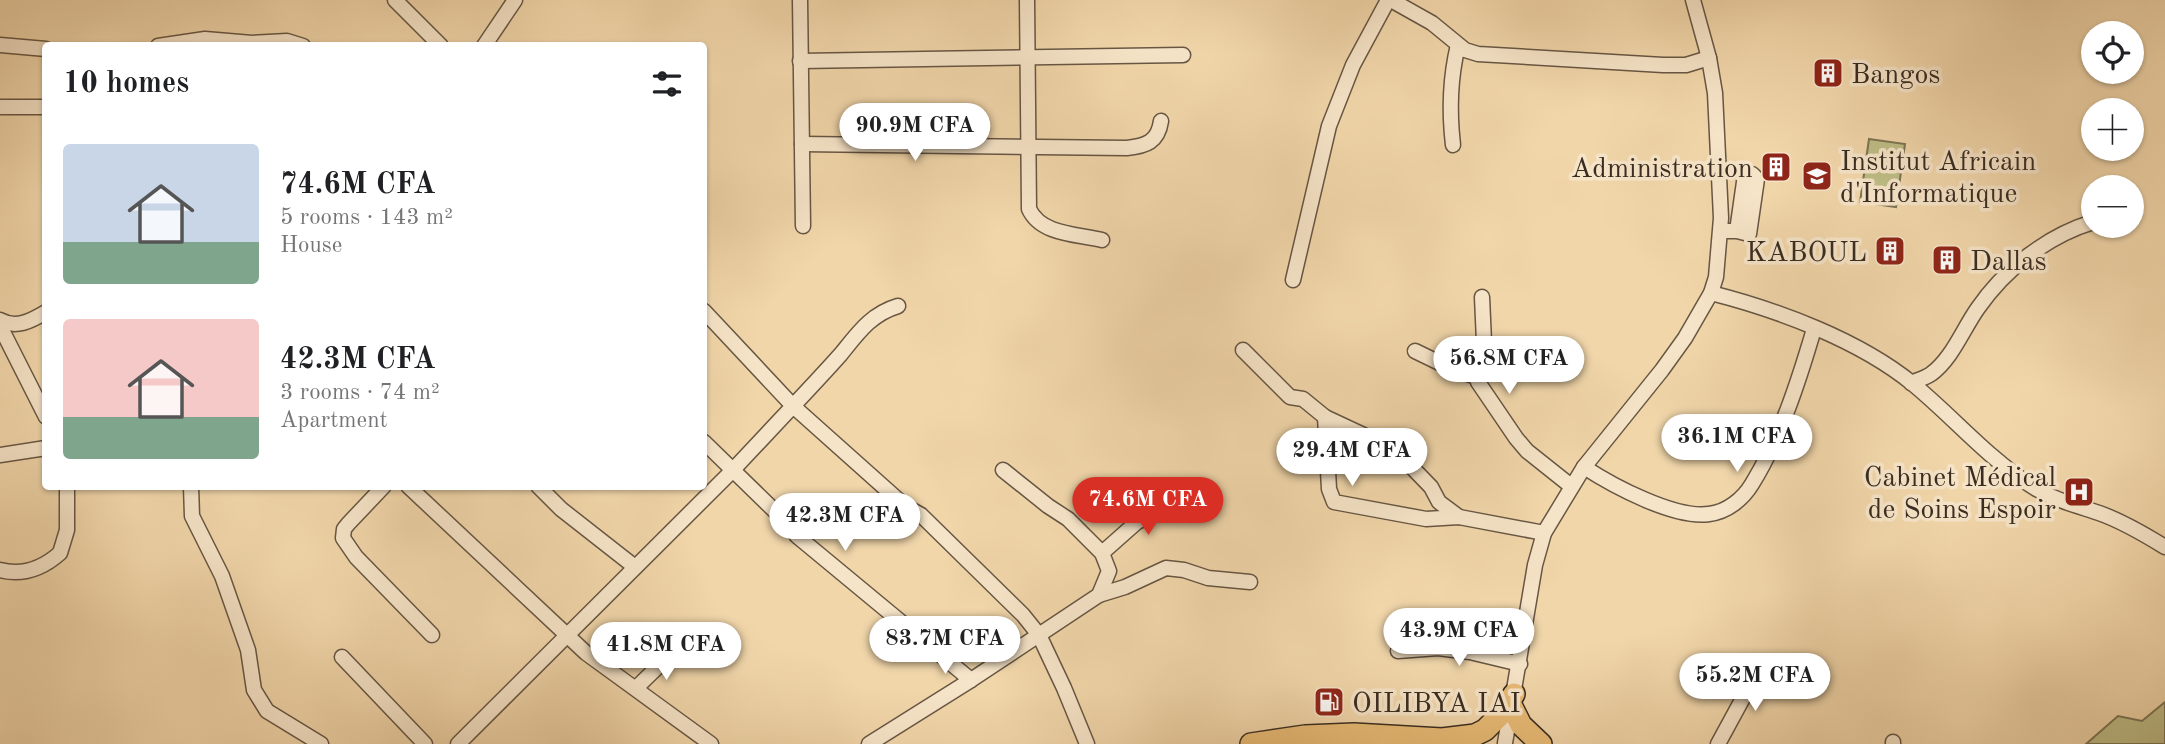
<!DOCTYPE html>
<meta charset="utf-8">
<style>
body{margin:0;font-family:"Old Standard TT",serif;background:#f6f6f6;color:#202124;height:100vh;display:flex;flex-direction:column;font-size:26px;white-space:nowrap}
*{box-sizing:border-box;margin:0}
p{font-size:23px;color:#757577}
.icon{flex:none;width:38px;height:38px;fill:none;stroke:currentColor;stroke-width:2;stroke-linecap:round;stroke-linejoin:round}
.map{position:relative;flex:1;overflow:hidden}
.details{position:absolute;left:42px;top:42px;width:665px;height:448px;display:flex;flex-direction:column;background:#fff;border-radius:7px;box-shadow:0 2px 5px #0004}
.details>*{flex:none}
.fabs{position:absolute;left:2081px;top:21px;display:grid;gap:14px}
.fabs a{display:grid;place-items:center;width:63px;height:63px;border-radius:50%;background:#fff;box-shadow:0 2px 5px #0004;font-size:35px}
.price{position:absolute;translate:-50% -60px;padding:0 16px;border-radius:24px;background:#fff;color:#222;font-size:23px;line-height:46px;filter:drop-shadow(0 2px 4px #0008)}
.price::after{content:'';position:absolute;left:50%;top:42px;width:21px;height:16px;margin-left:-10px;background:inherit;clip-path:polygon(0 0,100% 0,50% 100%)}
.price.current{background:#d93025;color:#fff}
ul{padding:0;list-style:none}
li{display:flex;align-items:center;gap:21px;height:175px;padding:0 21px}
li span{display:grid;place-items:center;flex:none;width:196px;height:140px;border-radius:7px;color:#555}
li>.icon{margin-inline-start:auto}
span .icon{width:84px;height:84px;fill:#fffc;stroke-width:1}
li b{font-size:30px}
h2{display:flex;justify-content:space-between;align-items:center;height:84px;padding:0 21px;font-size:30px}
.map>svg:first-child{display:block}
</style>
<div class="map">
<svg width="2165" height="744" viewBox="0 0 2165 744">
<rect width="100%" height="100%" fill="#f1d6aa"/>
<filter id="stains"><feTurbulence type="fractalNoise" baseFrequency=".00286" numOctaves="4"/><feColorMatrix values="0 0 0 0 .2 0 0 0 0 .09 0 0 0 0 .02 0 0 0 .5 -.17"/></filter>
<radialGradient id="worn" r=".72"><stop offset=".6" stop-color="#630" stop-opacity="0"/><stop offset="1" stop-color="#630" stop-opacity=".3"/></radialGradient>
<!-- green -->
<g fill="#bebd86" stroke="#7c7454" stroke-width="2">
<polygon points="1869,139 1905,144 1896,207 1860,202"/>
<polygon points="2165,702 2165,744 2086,744 2118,716 2142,721"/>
</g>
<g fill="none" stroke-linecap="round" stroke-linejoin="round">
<!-- minor casing -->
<g stroke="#675643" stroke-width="17">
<g id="minor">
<polyline points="395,0 441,46"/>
<polyline points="800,0 803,226"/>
<path d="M1027 0 1029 209C1041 235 1077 234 1102 240"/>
<polyline points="1391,0 1432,23 1465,50 1478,54 1663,65 1686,65 1709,58"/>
<polyline points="0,45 46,49"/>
<polyline points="158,46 205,39 252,43 287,41 303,46"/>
<polyline points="484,46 515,0"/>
<polyline points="800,61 1183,55"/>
<polyline points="0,107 46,107"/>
<path d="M802 144 1127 148C1146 146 1158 142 1161 121"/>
<path d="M1453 145C1449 111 1450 78 1458 45"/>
<polyline points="1721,231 1737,231 1745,175 1752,174 1757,179 1749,234 1737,231"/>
<polyline points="1293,280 1329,126 1353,65 1388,0"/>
<path d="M1711 293C1778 310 1859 340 1913 384 1953 417 1987 457 2030 485 2051 499 2075 505 2099 513 2122 521 2144 534 2165 547"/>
<polyline points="1482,297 1484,342 1477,370 1478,382 1516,438 1527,451 1571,486"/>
<path d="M898 306C871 314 858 333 841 354 825 372 809 389 793 406L905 506 921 515 1023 615 1039 635 1064 688 1087 744"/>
<path d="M0 320C16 329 31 321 46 312"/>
<polyline points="0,326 46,417"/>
<polyline points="1243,350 1290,397 1303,399 1325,417 1329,489 1334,502 1426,519 1459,517 1544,533"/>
<polyline points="1415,351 1450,368 1476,377"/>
<path d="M1911 383C1918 380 1925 378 1931 374 1952 359 1963 329 1978 308 2005 269 2047 236 2093 222"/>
<polyline points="1325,417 1387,446 1401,456 1431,487 1439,502 1459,517"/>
<polyline points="704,442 781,517 797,536 971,680"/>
<polyline points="0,455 46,448"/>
<path d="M1584 467C1613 486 1675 519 1709 514 1727 512 1743 499 1752 484 1780 439 1799 380 1814 329"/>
<polyline points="191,486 192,516 222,576 248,650 254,690 267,711 321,744"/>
<polyline points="384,486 348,524 344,529 343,538 356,557 432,635"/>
<polyline points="408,486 586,653 711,744"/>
<polyline points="538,486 561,509 635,567"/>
<polyline points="1102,553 1137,522 1180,501"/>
<path d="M0 570C23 576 42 569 60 553L67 530V486"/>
<polyline points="1099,595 1125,587 1166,568 1184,570 1208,578 1250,582"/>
<polyline points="1398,651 1438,648 1470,652 1520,664"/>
<polyline points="342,657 425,744"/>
<polyline points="636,688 671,654"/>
<polyline points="1893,742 1893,744"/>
<polyline points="1505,743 1535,565 1544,533 1584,467 1662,370 1685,338 1711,293 1716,277 1721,218 1715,93 1709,58 1693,0"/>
<polyline points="458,744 731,472 793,406 704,311"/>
<polyline points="869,744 971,680 1099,595 1109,571 1102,553 1068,519 1048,506 1003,470"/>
<polyline points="1718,744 1761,665"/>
</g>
</g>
<!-- highway casing -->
<g stroke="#392c21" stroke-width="24">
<g id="highway">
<polyline points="1512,707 1521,725 1541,744"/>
<polyline points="1251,744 1305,736 1354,734 1442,739 1475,735 1485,730 1502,713 1514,694"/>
</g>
</g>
<!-- minor -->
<use href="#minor" stroke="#f6e4c8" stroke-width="14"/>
<!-- highway -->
<use href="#highway" stroke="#e8bb75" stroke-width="21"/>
</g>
<!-- icons -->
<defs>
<g id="building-square" transform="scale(1.575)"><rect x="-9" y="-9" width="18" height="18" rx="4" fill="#8f2418" stroke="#f6e4c8"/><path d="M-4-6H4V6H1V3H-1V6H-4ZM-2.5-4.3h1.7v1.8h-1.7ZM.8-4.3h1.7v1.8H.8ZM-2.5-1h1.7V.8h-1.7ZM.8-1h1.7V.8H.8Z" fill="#fff"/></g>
<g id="university-square" transform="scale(1.575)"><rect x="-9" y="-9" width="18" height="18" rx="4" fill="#8f2418" stroke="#f6e4c8"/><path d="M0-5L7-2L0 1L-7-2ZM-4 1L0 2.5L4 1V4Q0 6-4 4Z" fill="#fff"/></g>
<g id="hospital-square" transform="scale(1.575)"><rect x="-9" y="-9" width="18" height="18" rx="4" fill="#8f2418" stroke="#f6e4c8"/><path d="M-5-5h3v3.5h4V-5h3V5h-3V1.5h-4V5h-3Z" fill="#fff"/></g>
<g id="fuel-square" transform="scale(1.575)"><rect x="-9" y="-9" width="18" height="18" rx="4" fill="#8f2418" stroke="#f6e4c8"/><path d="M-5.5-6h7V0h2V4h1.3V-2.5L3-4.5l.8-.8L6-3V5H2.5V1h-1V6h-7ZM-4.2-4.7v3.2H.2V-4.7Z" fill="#fff"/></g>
</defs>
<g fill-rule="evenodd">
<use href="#building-square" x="1828" y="73"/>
<use href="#building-square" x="1776" y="167"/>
<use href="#university-square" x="1817" y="176"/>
<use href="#building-square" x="1890" y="251"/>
<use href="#building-square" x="1947" y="260"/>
<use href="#hospital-square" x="2079" y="492"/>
<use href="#fuel-square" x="1329" y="702"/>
</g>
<g text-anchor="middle" stroke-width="7" stroke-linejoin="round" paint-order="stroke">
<!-- poi labels -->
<g font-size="28" fill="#392c21" stroke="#f6e4c8" text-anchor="start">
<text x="1851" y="83">Bangos</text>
<text x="1840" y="170">Institut Africain<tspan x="1840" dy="32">d'Informatique</tspan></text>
<text x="1753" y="177" text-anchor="end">Administration</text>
<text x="1867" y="261" text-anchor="end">KABOUL</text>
<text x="1970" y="270">Dallas</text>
<text x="2056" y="486" text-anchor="end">Cabinet Médical<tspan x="2056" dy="32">de Soins Espoir</tspan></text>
<text x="1352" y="712">OILIBYA IAI</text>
</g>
</g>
<rect width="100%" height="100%" filter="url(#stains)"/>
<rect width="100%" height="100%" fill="url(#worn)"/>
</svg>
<div class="fabs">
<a><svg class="icon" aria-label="locate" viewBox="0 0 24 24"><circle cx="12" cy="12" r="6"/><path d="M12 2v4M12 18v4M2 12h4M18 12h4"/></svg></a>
<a>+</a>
<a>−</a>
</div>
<b class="price" style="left:915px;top:163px">90.9M CFA</b>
<b class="price" style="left:1509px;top:396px">56.8M CFA</b>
<b class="price" style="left:1737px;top:474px">36.1M CFA</b>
<b class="price" style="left:1352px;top:488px">29.4M CFA</b>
<b class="price current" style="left:1148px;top:537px">74.6M CFA</b>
<b class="price" style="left:845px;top:553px">42.3M CFA</b>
<b class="price" style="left:1459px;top:668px">43.9M CFA</b>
<b class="price" style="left:945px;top:676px">83.7M CFA</b>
<b class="price" style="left:666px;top:682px">41.8M CFA</b>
<b class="price" style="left:1755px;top:713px">55.2M CFA</b>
<section class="details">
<h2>10 homes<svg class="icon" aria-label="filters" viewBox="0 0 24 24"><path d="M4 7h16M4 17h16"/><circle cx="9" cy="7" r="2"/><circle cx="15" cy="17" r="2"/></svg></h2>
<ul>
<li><span style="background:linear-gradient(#c9d6e8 70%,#7fa58c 0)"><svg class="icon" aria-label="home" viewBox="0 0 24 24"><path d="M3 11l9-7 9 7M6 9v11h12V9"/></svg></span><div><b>74.6M CFA</b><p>5 rooms · 143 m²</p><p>House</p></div></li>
<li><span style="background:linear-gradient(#f6c9c9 70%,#7fa58c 0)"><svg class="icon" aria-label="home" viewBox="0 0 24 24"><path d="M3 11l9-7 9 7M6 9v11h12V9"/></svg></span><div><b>42.3M CFA</b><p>3 rooms · 74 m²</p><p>Apartment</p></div></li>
</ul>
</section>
</div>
